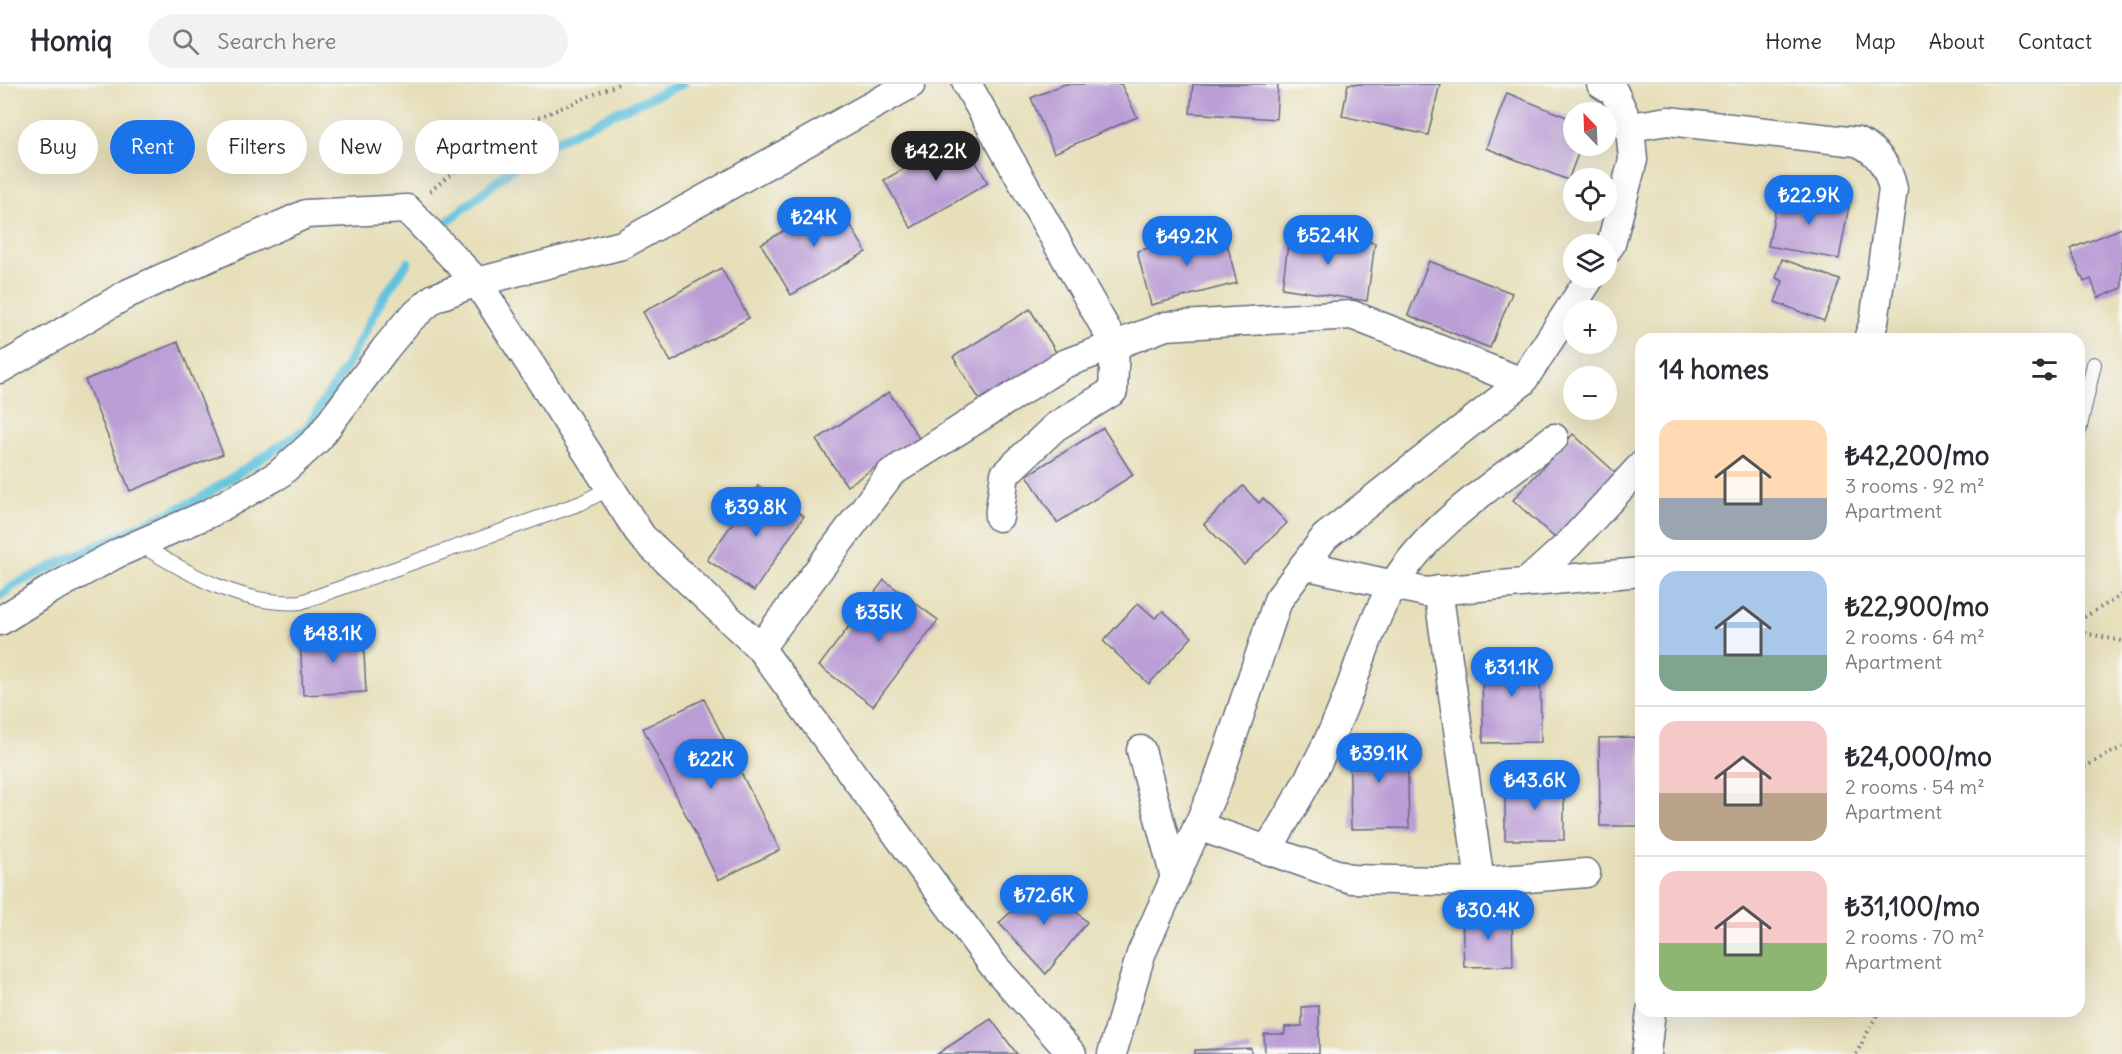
<!DOCTYPE html>
<meta charset="utf-8">
<style>
body{margin:0;font-family:Delius,sans-serif;background:#f2f2f3;color:#2b2b33;height:100vh;display:flex;flex-direction:column;font-size:22px;white-space:nowrap}
*{box-sizing:border-box;margin:0}
p{font-size:20px;color:#7c7c81}
.icon{flex:none;width:33px;height:33px;fill:none;stroke:currentColor;stroke-width:2;stroke-linecap:round;stroke-linejoin:round}
.map{position:relative;flex:1;overflow:hidden}
.side{position:absolute;left:1635px;top:249px;width:450px;height:684px;display:flex;flex-direction:column;background:#fff;border-radius:18px;box-shadow:0 6px 24px #0002}
.side>*{flex:none}
.guide{position:absolute;left:18px;top:36px;width:570px;height:54px;display:flex;gap:12px}
.needle{width:39px;rotate:337deg}
.buttons{position:absolute;left:1563px;top:18px;display:grid;gap:12px}
.buttons a{display:grid;place-items:center;width:54px;height:54px;border-radius:50%;background:#fff;box-shadow:0 6px 24px #0002;font-size:30px}
.price{position:absolute;translate:-50% -51px;padding:0 14px;border-radius:21px;background:#1a73e8;color:#fff;font-size:20px;line-height:39px;filter:drop-shadow(0 2px 3px #0008)}
.price::after{content:'';position:absolute;left:50%;top:36px;width:18px;height:14px;margin-left:-9px;background:inherit;clip-path:polygon(0 0,100% 0,50% 100%)}
.price.current{background:#222;color:#fff}
ul{padding:0;list-style:none}
li{display:flex;align-items:center;gap:18px;height:150px;padding:0 24px}
li+li{border-top:2px solid #e1e1e2}
li span{display:grid;place-items:center;flex:none;width:168px;height:120px;border-radius:18px;color:#555}
li>.icon{margin-inline-start:auto}
span .icon{width:72px;height:72px;fill:#fffc;stroke-width:1}
li b{font-size:26px}
h2{display:flex;justify-content:space-between;align-items:center;height:72px;padding:0 24px;font-size:26px}
.tag{padding:0 21px;border-radius:27px;background:#fff;box-shadow:0 6px 24px #0002;font-size:21px;line-height:54px}
.tag.current{background:#1a73e8;color:#fff}
header{display:flex;align-items:center;gap:36px;box-sizing:border-box;height:84px;padding:0 30px;background:#fff;border-bottom:2px solid #e1e1e2}
header strong{font-size:28px}
nav{display:flex;gap:33px;margin-inline-start:auto;font-size:21px}
.search{width:420px;height:54px;background:#f2f2f3;display:flex;align-items:center;gap:15px;box-sizing:border-box;padding:0 21px;border-radius:33px;color:#7c7c81;font-size:22px}
.map>svg:first-child{display:block}
</style>
<header>
<strong>Homiq</strong>
<div class="search"><svg class="icon" aria-label="search" viewBox="0 0 24 24"><circle cx="10" cy="10" r="6"/><path d="M15 15l6 6"/></svg>Search here</div>
<nav><a>Home</a><a>Map</a><a>About</a><a>Contact</a></nav>
</header>
<div class="map">
<svg width="2122" height="970" viewBox="0 0 2122 970">
<rect width="100%" height="100%" fill="#f6f6f2"/>
<filter id="ink" filterUnits="userSpaceOnUse"><feTurbulence type="fractalNoise" baseFrequency=".0167" numOctaves="2"/><feDisplacementMap in="SourceGraphic" scale="12" xChannelSelector="R" yChannelSelector="G"/><feConvolveMatrix kernelMatrix="1 2 1 2 8 2 1 2 1" color-interpolation-filters="sRGB"/></filter>
<filter id="wash" filterUnits="userSpaceOnUse"><feTurbulence type="fractalNoise" baseFrequency=".008" numOctaves="4" result="noise"/><feDisplacementMap in="SourceGraphic" scale="24" xChannelSelector="R" yChannelSelector="G"/><feGaussianBlur stdDeviation="1.35" result="paint"/><feColorMatrix in="noise" values="0 0 0 0 0 0 0 0 0 0 0 0 0 0 0 0 0 1.4 0 .05"/><feComposite in="paint" operator="in"/></filter>
<g filter="url(#wash)">
<rect width="100%" height="100%" fill="#e7dfb9"/>
<g fill="none" stroke-linecap="round" stroke-linejoin="round">
<!-- stream -->
<g stroke="#60c2de" stroke-width="9">
<polyline points="448,137 529,71 598,36 682,0"/>
<polyline points="0,512 16,500 67,475 199,415 307,344 347,281 383,214 408,178"/>
</g>
</g>
<g id="blocks">
<!-- building -->
<g fill="#bb9ed6">
<polygon points="1065,0 1121,0 1137,33 1054,69 1031,14"/>
<polygon points="1193,0 1278,0 1276,35 1190,29"/>
<polygon points="1348,0 1440,0 1428,51 1342,32"/>
<polygon points="1507,9 1574,36 1574,62 1581,62 1568,96 1486,64"/>
<polygon points="961,52 988,99 911,144 884,96"/>
<polygon points="1779,109 1849,122 1839,175 1768,162"/>
<polygon points="836,116 866,168 791,211 761,160"/>
<polygon points="1223,144 1237,199 1151,221 1137,167"/>
<polygon points="2122,144 2122,204 2098,214 2091,195 2084,198 2070,165"/>
<polygon points="1290,146 1375,159 1367,217 1282,204"/>
<polygon points="1782,175 1840,196 1824,237 1775,218 1783,197 1776,194"/>
<polygon points="1429,177 1512,209 1490,264 1408,231"/>
<polygon points="721,184 749,234 671,278 643,228"/>
<polygon points="1030,225 1059,273 983,321 953,273"/>
<polygon points="178,258 223,370 130,407 85,296"/>
<polygon points="889,308 919,354 847,402 816,356"/>
<polygon points="1103,344 1133,391 1057,439 1027,391"/>
<polygon points="1573,350 1616,389 1556,455 1513,416"/>
<polygon points="758,402 804,432 754,507 707,476"/>
<polygon points="1243,402 1259,419 1263,414 1287,439 1244,481 1204,440"/>
<polygon points="884,496 938,536 873,622 819,582"/>
<polygon points="1138,519 1155,534 1163,527 1192,553 1149,600 1103,557"/>
<polygon points="363,549 366,608 303,611 300,553"/>
<polygon points="1540,569 1541,658 1483,659 1482,571"/>
<polygon points="704,615 780,766 718,796 643,644"/>
<polygon points="1641,653 1641,742 1600,742 1599,654"/>
<polygon points="1407,655 1409,744 1351,745 1349,656"/>
<rect x="1505" y="699" width="59" height="57"/>
<polygon points="1044,797 1087,838 1046,890 999,839"/>
<polygon points="1512,831 1513,882 1464,883 1462,832"/>
<polygon points="1319,922 1319,970 1265,970 1264,950 1285,950 1285,943 1302,942 1302,923"/>
<polygon points="991,935 1017,970 937,970 957,957"/>
<polygon points="1251,964 1251,970 1195,970 1195,966"/>
</g>
</g>
</g>
<g filter="url(#ink)">
<use href="#blocks" fill-opacity="0" stroke="#626d7e" stroke-width="1.5"/>
<g fill="none" stroke-linecap="round" stroke-linejoin="round">
<!-- lane casing -->
<g stroke="#626d7e" stroke-width="16">
<g id="lane">
<polyline points="2079,347 2094,280"/>
<path d="M139 460C187 489 244 523 301 518L581 419 610 404"/>
</g>
</g>
<!-- street casing -->
<g stroke="#626d7e" stroke-width="31">
<g id="street">
<polyline points="967,0 1115,261 1113,307 1055,343 1005,390 999,433"/>
<polyline points="1601,0 1614,8 1630,43 1633,76 1611,160 1606,167"/>
<path d="M1630 43 1668 37 1857 58C1878 67 1888 82 1893 105L1874 238 1868 255"/>
<polyline points="0,285 129,209 306,130 407,125 477,198 642,453 760,564 993,881 1072,970"/>
<polyline points="1304,481 1425,508 1641,488"/>
<polyline points="1527,498 1569,460 1641,382"/>
<polyline points="1438,506 1480,798"/>
<polyline points="0,537 48,507 118,469 210,429 278,391 318,355 385,265 408,237 434,214 477,198 622,161 911,0"/>
<polyline points="760,564 891,389 1064,280 1166,242 1352,231 1522,298"/>
<polyline points="1141,666 1175,794"/>
<polyline points="1198,742 1351,795 1480,798 1586,789"/>
<path d="M1267 766C1295 721 1322 675 1342 626 1359 584 1370 539 1394 500 1431 439 1499 397 1554 354"/>
<polyline points="1112,970 1141,870 1217,699 1278,516 1325,453 1522,298 1590,194"/>
<polyline points="1646,970 1651,927"/>
</g>
</g>
<!-- path -->
<g stroke="#626d7e" stroke-width="4" stroke-dasharray="1.5 4.5" stroke-linecap="butt">
<polyline points="430,107 480,67 537,34 619,0"/>
<polyline points="2079,536 2122,511"/>
<polyline points="2079,548 2122,557"/>
<polyline points="2079,686 2122,663"/>
<polyline points="1856,970 1879,927"/>
</g>
<!-- lane -->
<use href="#lane" stroke="#fff" stroke-width="14"/>
<!-- street -->
<use href="#street" stroke="#fff" stroke-width="28"/>
</g>
</g>
</svg>
<div class="buttons">
<a><svg class="needle" viewBox="-14 -14 28 28"><path d="M0-13l5 13h-10z" fill="#e53935"/><path d="M0 13l5-13h-10z" fill="#7c7c81"/></svg></a>
<a><svg class="icon" aria-label="locate" viewBox="0 0 24 24"><circle cx="12" cy="12" r="6"/><path d="M12 2v4M12 18v4M2 12h4M18 12h4"/></svg></a>
<a><svg class="icon" aria-label="layers" viewBox="0 0 24 24"><path d="M12 4l9 5-9 5-9-5zM3 14l9 5 9-5"/></svg></a>
<a>+</a>
<a>−</a>
</div>
<b class="price current" style="left:936px;top:98px">₺42.2K</b>
<b class="price" style="left:1809px;top:142px">₺22.9K</b>
<b class="price" style="left:814px;top:164px">₺24K</b>
<b class="price" style="left:1328px;top:182px">₺52.4K</b>
<b class="price" style="left:1187px;top:183px">₺49.2K</b>
<b class="price" style="left:756px;top:454px">₺39.8K</b>
<b class="price" style="left:879px;top:559px">₺35K</b>
<b class="price" style="left:333px;top:580px">₺48.1K</b>
<b class="price" style="left:1512px;top:614px">₺31.1K</b>
<b class="price" style="left:1379px;top:700px">₺39.1K</b>
<b class="price" style="left:711px;top:706px">₺22K</b>
<b class="price" style="left:1535px;top:727px">₺43.6K</b>
<b class="price" style="left:1044px;top:842px">₺72.6K</b>
<b class="price" style="left:1488px;top:857px">₺30.4K</b>
<div class="guide">
<a class="tag">Buy</a>
<a class="tag current">Rent</a>
<a class="tag">Filters</a>
<a class="tag">New</a>
<a class="tag">Apartment</a>
</div>
<section class="side">
<h2>14 homes<svg class="icon" aria-label="filters" viewBox="0 0 24 24"><path d="M4 7h16M4 17h16"/><circle cx="9" cy="7" r="2"/><circle cx="15" cy="17" r="2"/></svg></h2>
<ul>
<li><span style="background:linear-gradient(#ffd9b3 65%,#9aa5b1 0)"><svg class="icon" aria-label="home" viewBox="0 0 24 24"><path d="M3 11l9-7 9 7M6 9v11h12V9"/></svg></span><div><b>₺42,200/mo</b><p>3 rooms · 92 m²</p><p>Apartment</p></div></li>
<li><span style="background:linear-gradient(#a9c7e8 70%,#7fa58c 0)"><svg class="icon" aria-label="home" viewBox="0 0 24 24"><path d="M3 11l9-7 9 7M6 9v11h12V9"/></svg></span><div><b>₺22,900/mo</b><p>2 rooms · 64 m²</p><p>Apartment</p></div></li>
<li><span style="background:linear-gradient(#f6c9c9 60%,#b9a48a 0)"><svg class="icon" aria-label="home" viewBox="0 0 24 24"><path d="M3 11l9-7 9 7M6 9v11h12V9"/></svg></span><div><b>₺24,000/mo</b><p>2 rooms · 54 m²</p><p>Apartment</p></div></li>
<li><span style="background:linear-gradient(#f6c9c9 60%,#8fb573 0)"><svg class="icon" aria-label="home" viewBox="0 0 24 24"><path d="M3 11l9-7 9 7M6 9v11h12V9"/></svg></span><div><b>₺31,100/mo</b><p>2 rooms · 70 m²</p><p>Apartment</p></div></li>
</ul>
</section>
</div>
